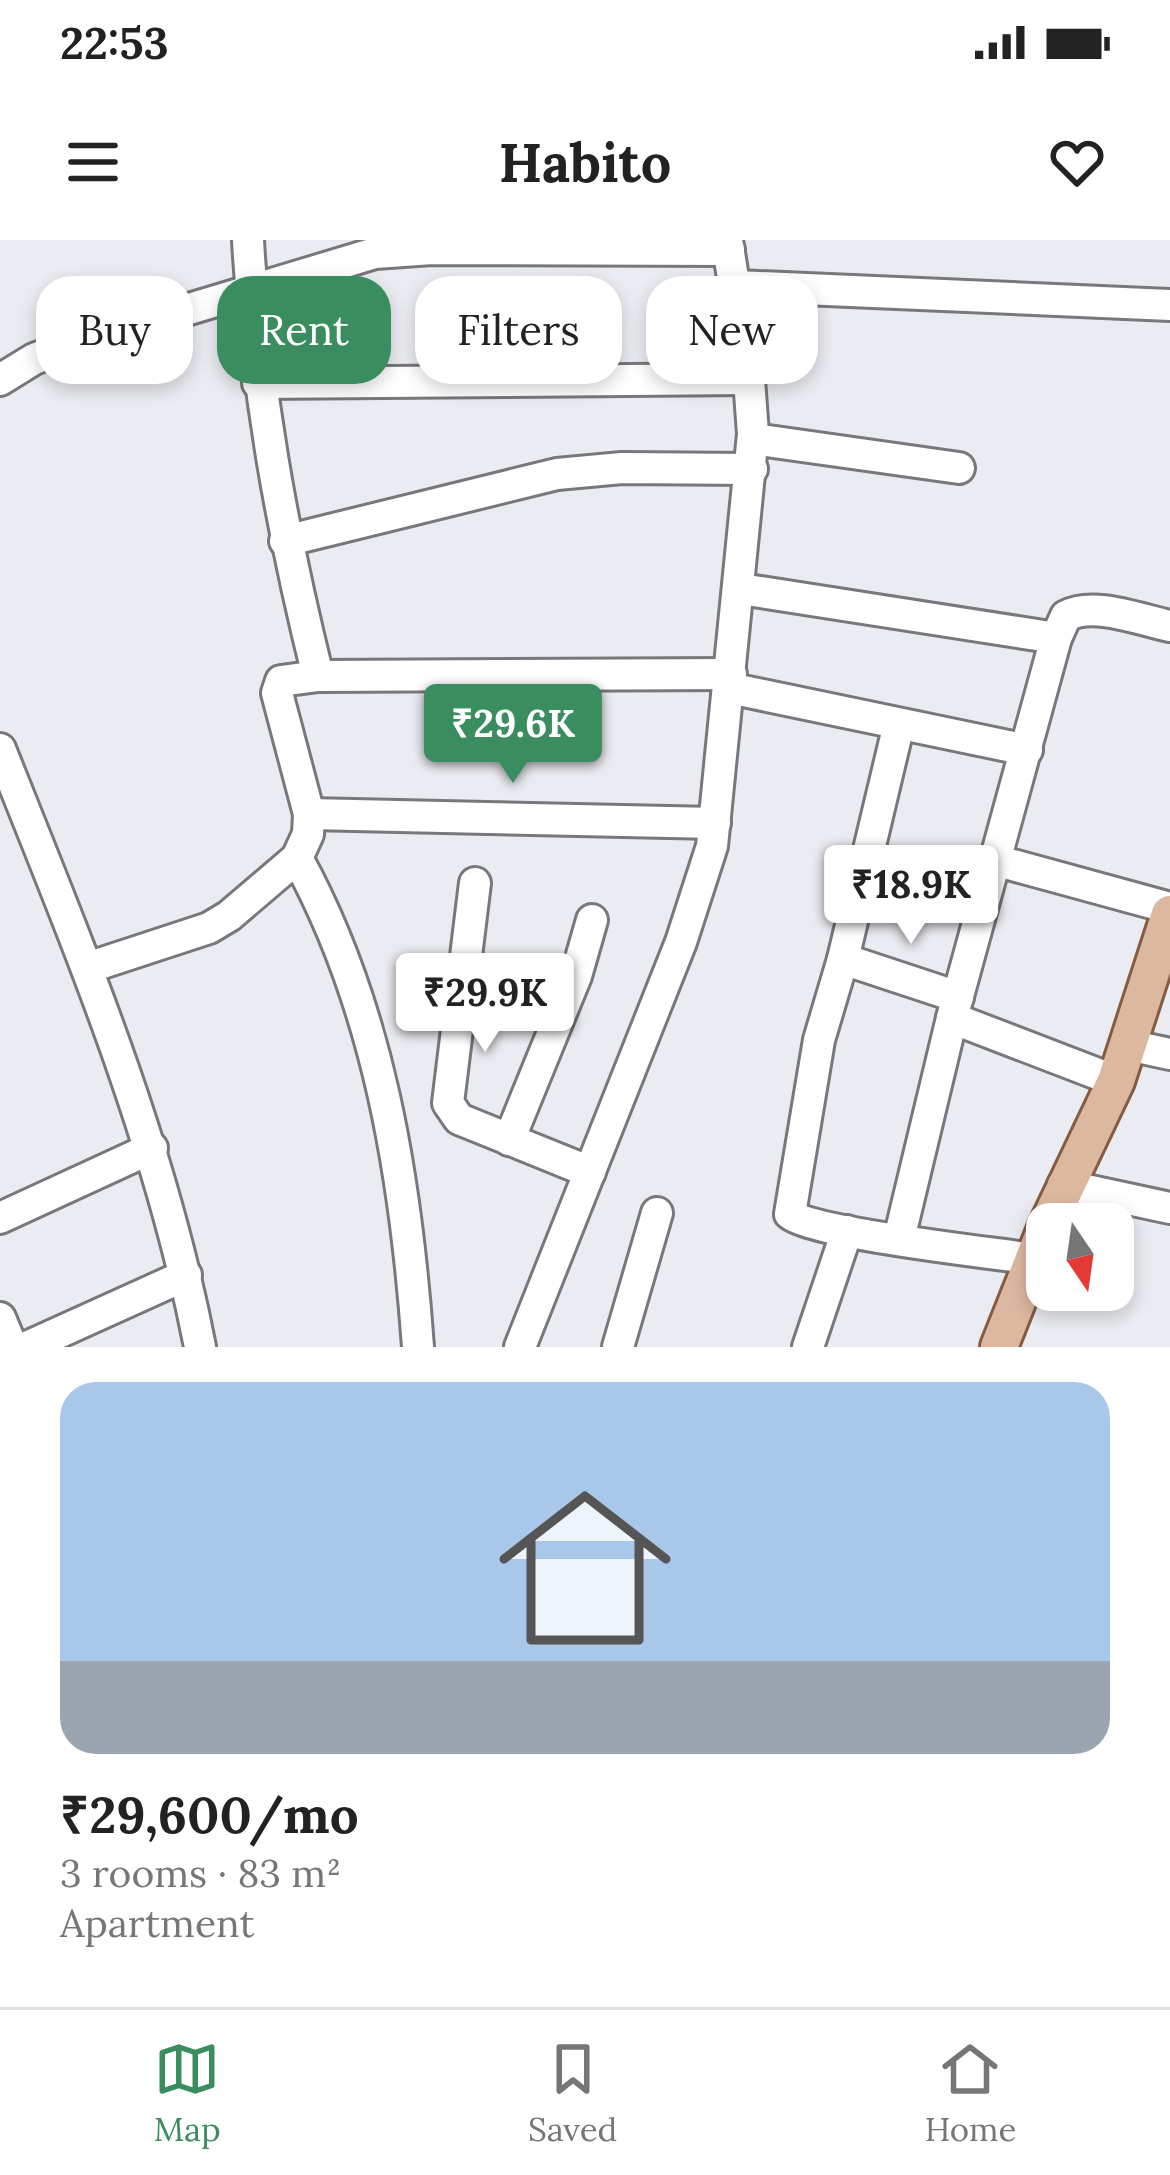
<!DOCTYPE html>
<meta charset="utf-8">
<style>
body{margin:0;font-family:Lora,serif;background:#f2f2f2;color:#222;height:100vh;display:flex;flex-direction:column;font-size:45px;white-space:nowrap}
*{box-sizing:border-box;margin:0}
p{font-size:39px;color:#767676}
.icon{flex:none;width:66px;height:66px;fill:none;stroke:currentColor;stroke-width:2;stroke-linecap:round;stroke-linejoin:round}
.map{position:relative;height:1107px;overflow:hidden}
.drawer{display:flex;flex-direction:column;background:#fff;flex:1}
.drawer>*{flex:none}
.banner{position:absolute;left:36px;top:36px;width:1098px;height:108px;display:flex;gap:24px}
.needle{width:78px;rotate:167deg}
.tools{position:absolute;left:1026px;top:963px;display:grid;gap:24px}
.tools a{display:grid;place-items:center;width:108px;height:108px;border-radius:24px;background:#fff;box-shadow:0 6px 18px #0003;font-size:60px}
.price{position:absolute;translate:-50% -102px;padding:0 27px;border-radius:12px;background:#fff;color:#222;font-size:39px;line-height:78px;filter:drop-shadow(0 3px 6px #0008)}
.price::after{content:'';position:absolute;left:50%;top:72px;width:36px;height:27px;margin-left:-18px;background:inherit;clip-path:polygon(0 0,100% 0,50% 100%)}
.price.on{background:#398d5f;color:#fff}
ul{padding:0;list-style:none}
li{display:grid;align-content:center;gap:24px;height:636px;padding:0 60px}
li+li{border-top:3px solid #e0e0e0}
li span{display:grid;place-items:center;height:372px;border-radius:36px;color:#555}
li>.icon{margin-inline-start:auto}
span .icon{width:216px;height:216px;fill:#fffc;stroke-width:1}
li b{font-size:51px}
.tag{padding:0 42px;border-radius:36px;background:#fff;box-shadow:0 6px 18px #0003;font-size:42px;line-height:108px}
.tag.on{background:#398d5f;color:#fff}
.status{display:flex;justify-content:space-between;align-items:center;height:84px;padding:0 60px;background:#fff;direction:ltr}
.status svg{height:33px;fill:currentColor}
header{display:flex;justify-content:space-between;align-items:center;height:156px;padding:0 60px;background:#fff;font-size:54px;font-weight:800}
.dock{display:flex;justify-content:space-around;align-items:center;height:168px;border-top:3px solid #e0e0e0;background:#fff;font-size:33px;color:#767676}
.dock a{display:grid;justify-items:center;gap:6px}
.dock .on{color:#398d5f}
.map>svg:first-child{display:block}
</style>
<div class="status"><b>22:53</b><svg viewBox="0 0 49 12"><path d="M0 12V9h3v3zM5 12V6h3v6zM10 12V3h3v9zM15 12V0h3v12zM26 1h20v11H26zM47 4h2v5h-2z"/></svg></div>
<header><svg class="icon" aria-label="menu" viewBox="0 0 24 24"><path d="M4 6h16M4 12h16M4 18h16"/></svg>Habito<svg class="icon" aria-label="heart" viewBox="0 0 24 24"><path d="M12 20l-8-8c-3-5 5-10 8-4 3-6 11-1 8 4z"/></svg></header>
<div class="map">
<svg width="1170" height="1107" viewBox="0 0 1170 1107">
<rect width="100%" height="100%" fill="#ebecf1"/>
<g fill="none" stroke-linecap="round" stroke-linejoin="round">
<!-- minor casing -->
<g stroke="#77787c" stroke-width="36">
<g id="minor">
<path d="M248 0C256 149 282 291 318 436"/>
<polyline points="736,46 1170,65"/>
<polyline points="0,140 34,119 73,104 375,13 432,9 729,10"/>
<polyline points="258,143 749,139"/>
<polyline points="753,199 959,228"/>
<polyline points="285,301 557,234 622,228 752,229"/>
<polyline points="741,349 1056,398"/>
<polyline points="729,448 1027,510"/>
<path d="M899 484 843 719 819 800 790 974C812 993 993 1013 1034 1019"/>
<path d="M0 509C78 705 160 899 200 1107"/>
<polyline points="309,574 715,583"/>
<polyline points="297,618 308,594 309,574 277,453 281,441 318,436 731,434"/>
<polyline points="998,621 1170,668"/>
<polyline points="475,643 448,863 459,879 590,932"/>
<polyline points="843,719 958,757"/>
<path d="M87 728 209 688 229 676 297 618C379 767 406 939 418 1107"/>
<polyline points="952,778 1116,841"/>
<polyline points="1128,805 1170,814"/>
<polyline points="509,900 576,736 592,680"/>
<polyline points="1063,945 1170,968"/>
<polyline points="0,978 152,908"/>
<path d="M899 999 952 778 1056 398 1066 376C1094 361 1140 380 1170 386"/>
<polyline points="0,1078 12,1107"/>
<polyline points="27,1107 186,1035"/>
<polyline points="520,1107 681,702 712,606 753,194 749,139 727,0"/>
<polyline points="618,1107 657,973"/>
<polyline points="808,1107 847,991"/>
</g>
</g>
<!-- major casing -->
<g stroke="#845c43" stroke-width="42">
<g id="major">
<polyline points="1048,984 1116,841 1170,674"/>
<polyline points="999,1107 1047,986"/>
</g>
</g>
<!-- minor -->
<use href="#minor" stroke="#fff" stroke-width="30"/>
<!-- major -->
<use href="#major" stroke="#dcb8a0" stroke-width="36"/>
</g>
</svg>
<div class="tools">
<a><svg class="needle" viewBox="-14 -14 28 28"><path d="M0-13l5 13h-10z" fill="#e53935"/><path d="M0 13l5-13h-10z" fill="#767676"/></svg></a>
</div>
<b class="price on" style="left:513px;top:546px">₹29.6K</b>
<b class="price" style="left:911px;top:707px">₹18.9K</b>
<b class="price" style="left:485px;top:815px">₹29.9K</b>
<div class="banner">
<a class="tag">Buy</a>
<a class="tag on">Rent</a>
<a class="tag">Filters</a>
<a class="tag">New</a>
</div>
</div>
<section class="drawer">
<ul>
<li><span style="background:linear-gradient(#a9c7e8 75%,#9aa5b1 0)"><svg class="icon" aria-label="home" viewBox="0 0 24 24"><path d="M3 11l9-7 9 7M6 9v11h12V9"/></svg></span><div><b>₹29,600/mo</b><p>3 rooms · 83 m²</p><p>Apartment</p></div></li>
</ul>
</section>
<nav class="dock">
<a class="on"><svg class="icon" aria-label="map" viewBox="0 0 24 24"><path d="M3 6l6-2 6 2 6-2v14l-6 2-6-2-6 2zM9 4v14M15 6v14"/></svg>Map</a>
<a><svg class="icon" aria-label="saved" viewBox="0 0 24 24"><path d="M7 4h10v16l-5-4-5 4z"/></svg>Saved</a>
<a><svg class="icon" aria-label="home" viewBox="0 0 24 24"><path d="M3 11l9-7 9 7M6 9v11h12V9"/></svg>Home</a>
</nav>
